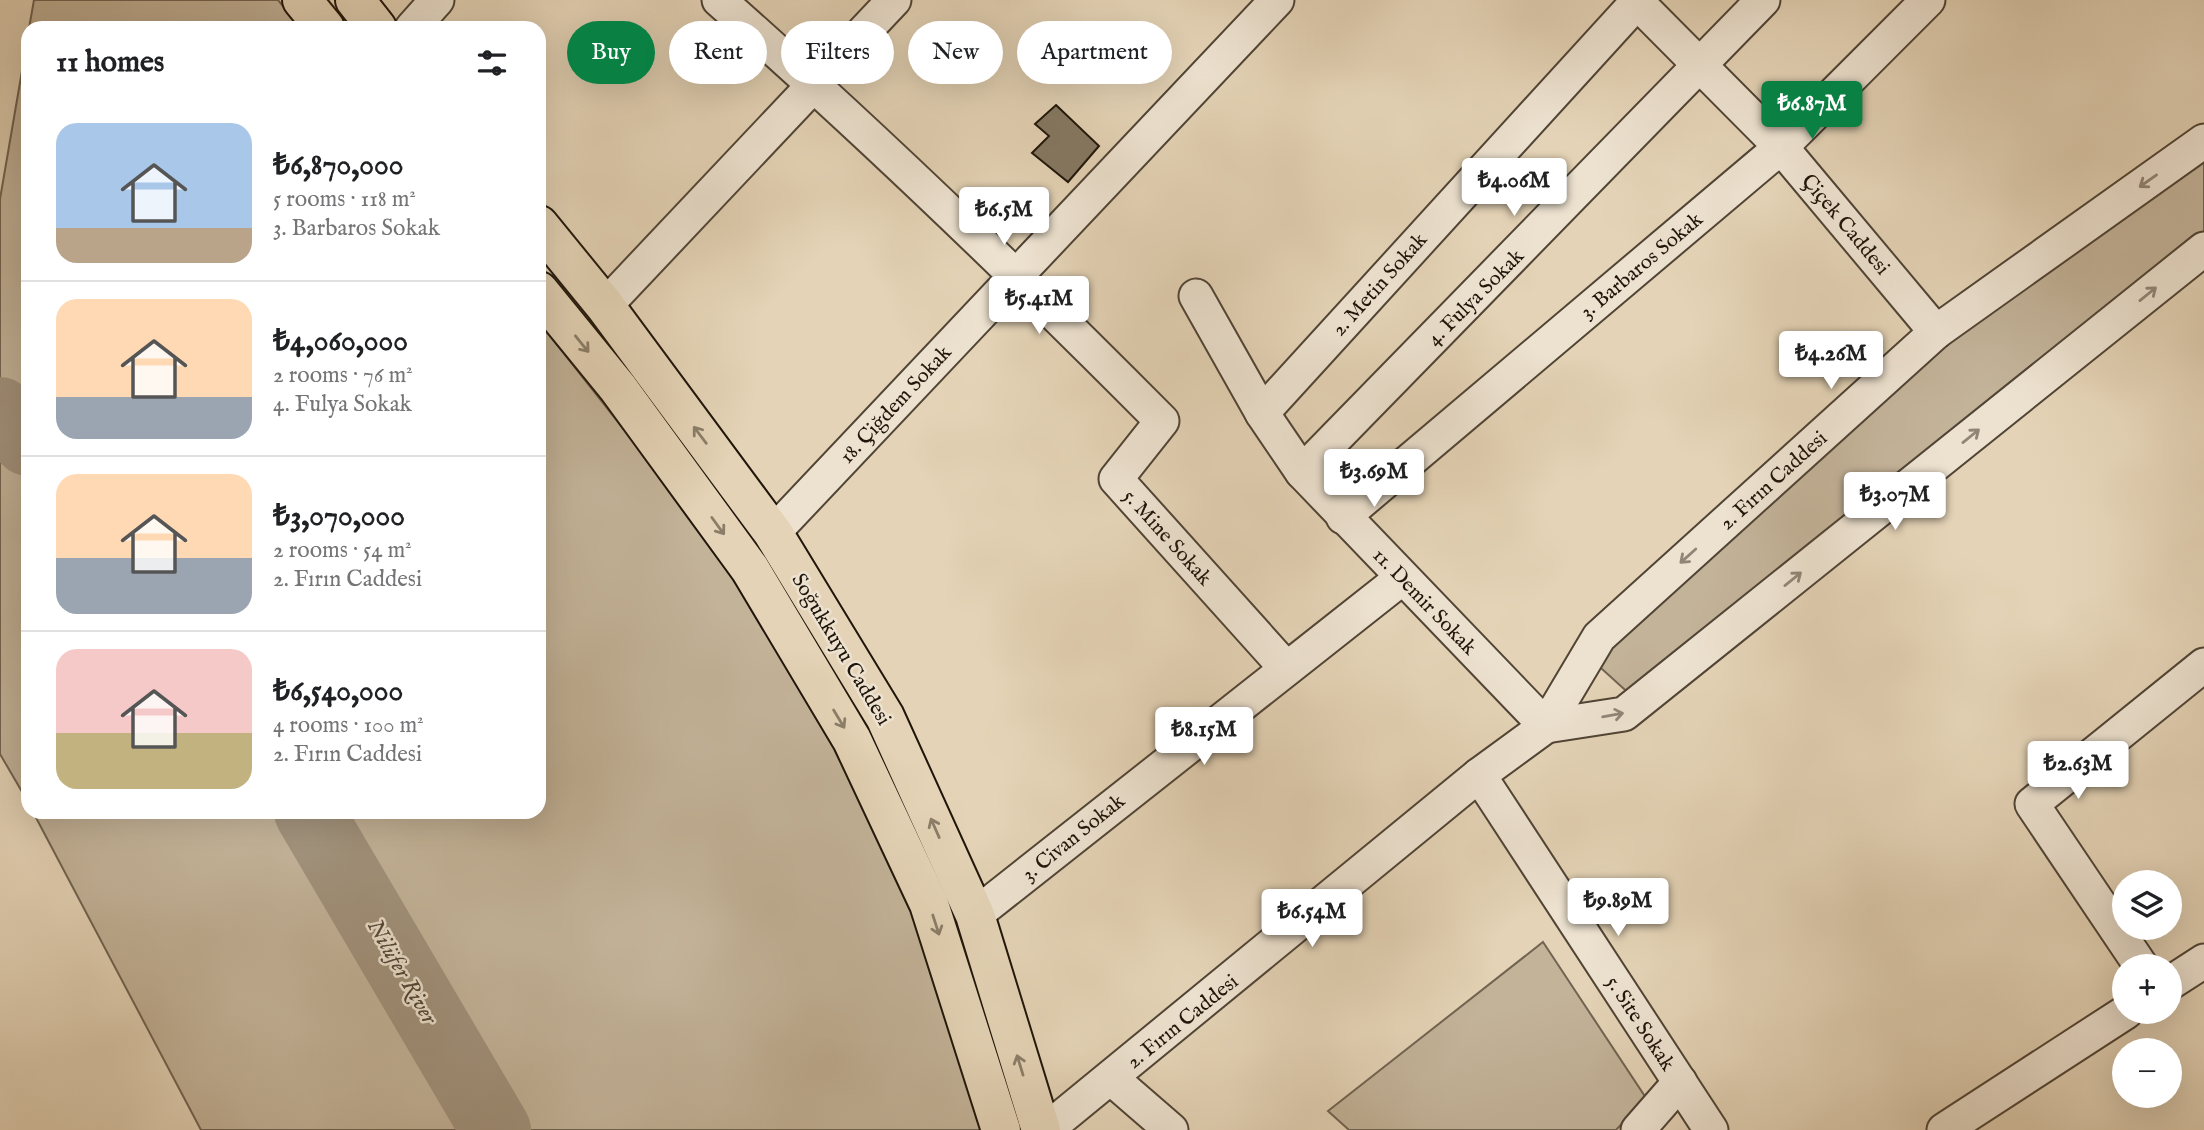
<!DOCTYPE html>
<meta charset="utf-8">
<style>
body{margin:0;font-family:"IM FELL English",serif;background:#f6f6f6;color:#202124;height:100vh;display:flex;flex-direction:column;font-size:26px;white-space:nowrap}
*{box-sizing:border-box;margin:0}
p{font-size:23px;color:#757577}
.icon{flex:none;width:38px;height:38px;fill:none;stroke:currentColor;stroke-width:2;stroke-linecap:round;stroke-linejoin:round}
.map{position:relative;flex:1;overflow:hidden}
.details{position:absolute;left:21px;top:21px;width:525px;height:798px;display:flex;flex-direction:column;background:#fff;border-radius:21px;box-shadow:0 7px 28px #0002}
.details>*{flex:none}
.guide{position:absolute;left:567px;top:21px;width:665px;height:63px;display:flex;gap:14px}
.buttons{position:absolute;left:2112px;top:870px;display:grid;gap:14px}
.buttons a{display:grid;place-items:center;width:70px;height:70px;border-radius:50%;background:#fff;box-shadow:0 7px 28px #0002;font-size:35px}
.price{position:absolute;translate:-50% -60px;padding:0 16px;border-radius:7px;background:#fff;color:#222;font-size:23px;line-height:46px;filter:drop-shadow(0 2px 4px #0008)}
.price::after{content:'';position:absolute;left:50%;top:42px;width:21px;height:16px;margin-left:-10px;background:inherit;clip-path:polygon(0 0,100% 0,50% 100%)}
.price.on{background:#0b8043;color:#fff}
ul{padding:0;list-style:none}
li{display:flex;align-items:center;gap:21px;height:175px;padding:0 35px}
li+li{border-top:2px solid #e0e0e0}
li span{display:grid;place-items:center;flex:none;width:196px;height:140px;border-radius:21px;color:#555}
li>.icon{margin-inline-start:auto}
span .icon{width:84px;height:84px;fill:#fffc;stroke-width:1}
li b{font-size:30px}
h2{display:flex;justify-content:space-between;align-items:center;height:84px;padding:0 35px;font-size:30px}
.pill{padding:0 24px;border-radius:32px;background:#fff;box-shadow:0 7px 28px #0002;font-size:24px;line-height:63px}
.pill.on{background:#0b8043;color:#fff}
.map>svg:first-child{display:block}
</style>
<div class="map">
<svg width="2204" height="1130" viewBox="0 0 2204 1130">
<rect width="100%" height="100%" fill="#e4d3b6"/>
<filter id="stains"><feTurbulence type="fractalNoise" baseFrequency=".00286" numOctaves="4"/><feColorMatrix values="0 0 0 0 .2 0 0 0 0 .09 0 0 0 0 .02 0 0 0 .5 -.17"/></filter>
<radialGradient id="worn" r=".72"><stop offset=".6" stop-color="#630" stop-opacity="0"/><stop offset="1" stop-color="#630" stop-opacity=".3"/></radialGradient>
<!-- green -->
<g fill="#c3b399" stroke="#716452" stroke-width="2">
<polygon points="34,0 278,0 301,28 29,28"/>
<polygon points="28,36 28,802 0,754 0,199"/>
<polygon points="2204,147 2204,242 1635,699 1591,659 1938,338"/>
<polygon points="539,322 677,497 810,693 896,853 986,1130 201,1130 33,812 539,812"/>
<polygon points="1543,942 1646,1098 1616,1130 1349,1130 1328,1111"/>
</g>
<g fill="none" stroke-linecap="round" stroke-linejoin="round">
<!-- river -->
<g stroke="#a1927c" stroke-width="70">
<polyline points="0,412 28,441"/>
<polyline points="309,812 496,1130"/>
</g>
</g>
<!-- building -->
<polygon fill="#857863" stroke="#1f150a" stroke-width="2" points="1056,105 1099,146 1068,182 1032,153 1049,136 1035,124"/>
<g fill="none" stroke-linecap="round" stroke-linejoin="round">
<!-- minor casing -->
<g stroke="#504435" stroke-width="37">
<g id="minor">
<path d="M719 0C872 135 1018 276 1162 421L1116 479 1285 667"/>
<polyline points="1635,0 1781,147 1936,332"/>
<polyline points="412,28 437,0"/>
<polyline points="1196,296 1262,413 1302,472 1546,726"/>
<polyline points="605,306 894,0"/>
<polyline points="1262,413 1639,0"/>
<polyline points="1302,472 1763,0"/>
<polyline points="1343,517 1781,147 1928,0"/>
<polyline points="773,533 1277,0"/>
<polyline points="1546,726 1624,714 2204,249"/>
<polyline points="1479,775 1711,1130"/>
<polyline points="975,915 1402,578"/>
<polyline points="2141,966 2032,804 2204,665"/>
<polyline points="2170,983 2204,961"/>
<polyline points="1111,1078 1171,1130"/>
<polyline points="1046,1130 1479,775 1546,726 1599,637 1936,332 2204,141"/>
<polyline points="1638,1130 1680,1082"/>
<polyline points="1944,1130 2126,1012"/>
</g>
</g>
<!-- primary casing -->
<g stroke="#1f150a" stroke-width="42">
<g id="primary">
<polyline points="302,0 325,28"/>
<polyline points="355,0 377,28"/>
<polyline points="539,225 605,306 773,533 885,717 975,915 1041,1130"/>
<polyline points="539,291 618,388 750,569 852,740 929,904 1001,1130"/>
</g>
</g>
<!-- minor -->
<use href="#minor" stroke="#ede2d0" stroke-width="33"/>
<!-- primary -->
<use href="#primary" stroke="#e4d3b6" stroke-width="38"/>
</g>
<!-- one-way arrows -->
<defs><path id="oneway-shaft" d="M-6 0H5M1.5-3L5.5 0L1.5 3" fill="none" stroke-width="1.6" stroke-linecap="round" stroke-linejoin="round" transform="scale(1.75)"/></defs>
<g stroke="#908677">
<use href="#oneway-shaft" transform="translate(2148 181) rotate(145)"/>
<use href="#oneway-shaft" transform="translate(2148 294) rotate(-39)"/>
<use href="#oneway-shaft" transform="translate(1971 436) rotate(-39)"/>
<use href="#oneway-shaft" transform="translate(1688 556) rotate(138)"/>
<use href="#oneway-shaft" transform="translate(1793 579) rotate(-39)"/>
<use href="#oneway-shaft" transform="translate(1613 715) rotate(-10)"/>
</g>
<g stroke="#8b7e69">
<use href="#oneway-shaft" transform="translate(582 344) rotate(51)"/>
<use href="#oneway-shaft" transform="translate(700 435) rotate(-127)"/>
<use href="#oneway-shaft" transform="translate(718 526) rotate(54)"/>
<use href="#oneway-shaft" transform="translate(839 719) rotate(59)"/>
<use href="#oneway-shaft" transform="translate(935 828) rotate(-114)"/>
<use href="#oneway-shaft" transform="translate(936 925) rotate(72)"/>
<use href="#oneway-shaft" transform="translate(1020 1065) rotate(-107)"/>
</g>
<g text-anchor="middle" stroke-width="5" stroke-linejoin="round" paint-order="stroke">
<!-- street labels -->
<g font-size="21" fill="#1f150a" stroke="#ede2d0">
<text transform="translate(1846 224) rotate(50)" y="7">Çiçek Caddesi</text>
<text transform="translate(1641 265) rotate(-40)" y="7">3. Barbaros Sokak</text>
<text transform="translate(1379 284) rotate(-48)" y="7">2. Metin Sokak</text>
<text transform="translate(1475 297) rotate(-45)" y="7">4. Fulya Sokak</text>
<text transform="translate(895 404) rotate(-47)" y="7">18. Çiğdem Sokak</text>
<text transform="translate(1773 480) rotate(-42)" y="7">2. Fırın Caddesi</text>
<text transform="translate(1168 537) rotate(48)" y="7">5. Mine Sokak</text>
<text transform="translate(1425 601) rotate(46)" y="7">11. Demir Sokak</text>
<text transform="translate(842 649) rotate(59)" y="7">Soğukkuyu Caddesi</text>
<text transform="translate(1073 837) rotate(-39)" y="7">3. Civan Sokak</text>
<text transform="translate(1182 1021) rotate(-39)" y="7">2. Fırın Caddesi</text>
<text transform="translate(1641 1023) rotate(57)" y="7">5. Site Sokak</text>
</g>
<!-- water labels -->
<g font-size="23" font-style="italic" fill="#534738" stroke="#ede2d0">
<text transform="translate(403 971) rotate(60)" y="8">Nilüfer River</text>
</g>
</g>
<rect width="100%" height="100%" filter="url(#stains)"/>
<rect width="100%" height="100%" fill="url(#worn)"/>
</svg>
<div class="buttons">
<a><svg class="icon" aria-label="layers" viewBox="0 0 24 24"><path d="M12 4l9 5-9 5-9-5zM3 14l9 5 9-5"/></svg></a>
<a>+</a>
<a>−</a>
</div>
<b class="price on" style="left:1812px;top:141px">₺6.87M</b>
<b class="price" style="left:1514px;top:218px">₺4.06M</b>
<b class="price" style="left:1004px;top:247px">₺6.5M</b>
<b class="price" style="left:1039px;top:336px">₺5.41M</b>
<b class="price" style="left:1831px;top:391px">₺4.26M</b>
<b class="price" style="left:1374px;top:509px">₺3.69M</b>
<b class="price" style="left:1895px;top:532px">₺3.07M</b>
<b class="price" style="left:1204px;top:767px">₺8.15M</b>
<b class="price" style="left:2078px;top:801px">₺2.63M</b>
<b class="price" style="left:1618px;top:938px">₺9.89M</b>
<b class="price" style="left:1312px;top:949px">₺6.54M</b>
<div class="guide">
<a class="pill on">Buy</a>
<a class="pill">Rent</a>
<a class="pill">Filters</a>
<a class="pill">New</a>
<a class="pill">Apartment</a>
</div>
<section class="details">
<h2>11 homes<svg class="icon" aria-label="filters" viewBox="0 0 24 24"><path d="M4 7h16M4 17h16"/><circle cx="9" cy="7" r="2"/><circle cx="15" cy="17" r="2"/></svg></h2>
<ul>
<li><span style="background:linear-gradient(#a9c7e8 75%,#b9a48a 0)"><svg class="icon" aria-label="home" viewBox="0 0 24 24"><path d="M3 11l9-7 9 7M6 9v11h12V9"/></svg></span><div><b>₺6,870,000</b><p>5 rooms · 118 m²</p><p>3. Barbaros Sokak</p></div></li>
<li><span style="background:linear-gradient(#ffd9b3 70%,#9aa5b1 0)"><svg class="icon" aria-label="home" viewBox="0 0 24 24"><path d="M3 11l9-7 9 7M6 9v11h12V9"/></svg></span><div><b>₺4,060,000</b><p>2 rooms · 76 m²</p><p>4. Fulya Sokak</p></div></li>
<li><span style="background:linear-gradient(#ffd9b3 60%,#9aa5b1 0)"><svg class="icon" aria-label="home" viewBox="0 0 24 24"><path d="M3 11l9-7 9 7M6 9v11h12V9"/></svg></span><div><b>₺3,070,000</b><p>2 rooms · 54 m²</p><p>2. Fırın Caddesi</p></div></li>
<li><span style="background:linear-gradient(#f6c9c9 60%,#c2b280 0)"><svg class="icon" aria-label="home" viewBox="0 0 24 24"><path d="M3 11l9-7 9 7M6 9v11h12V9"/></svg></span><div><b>₺6,540,000</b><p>4 rooms · 100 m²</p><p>2. Fırın Caddesi</p></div></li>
</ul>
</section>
</div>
